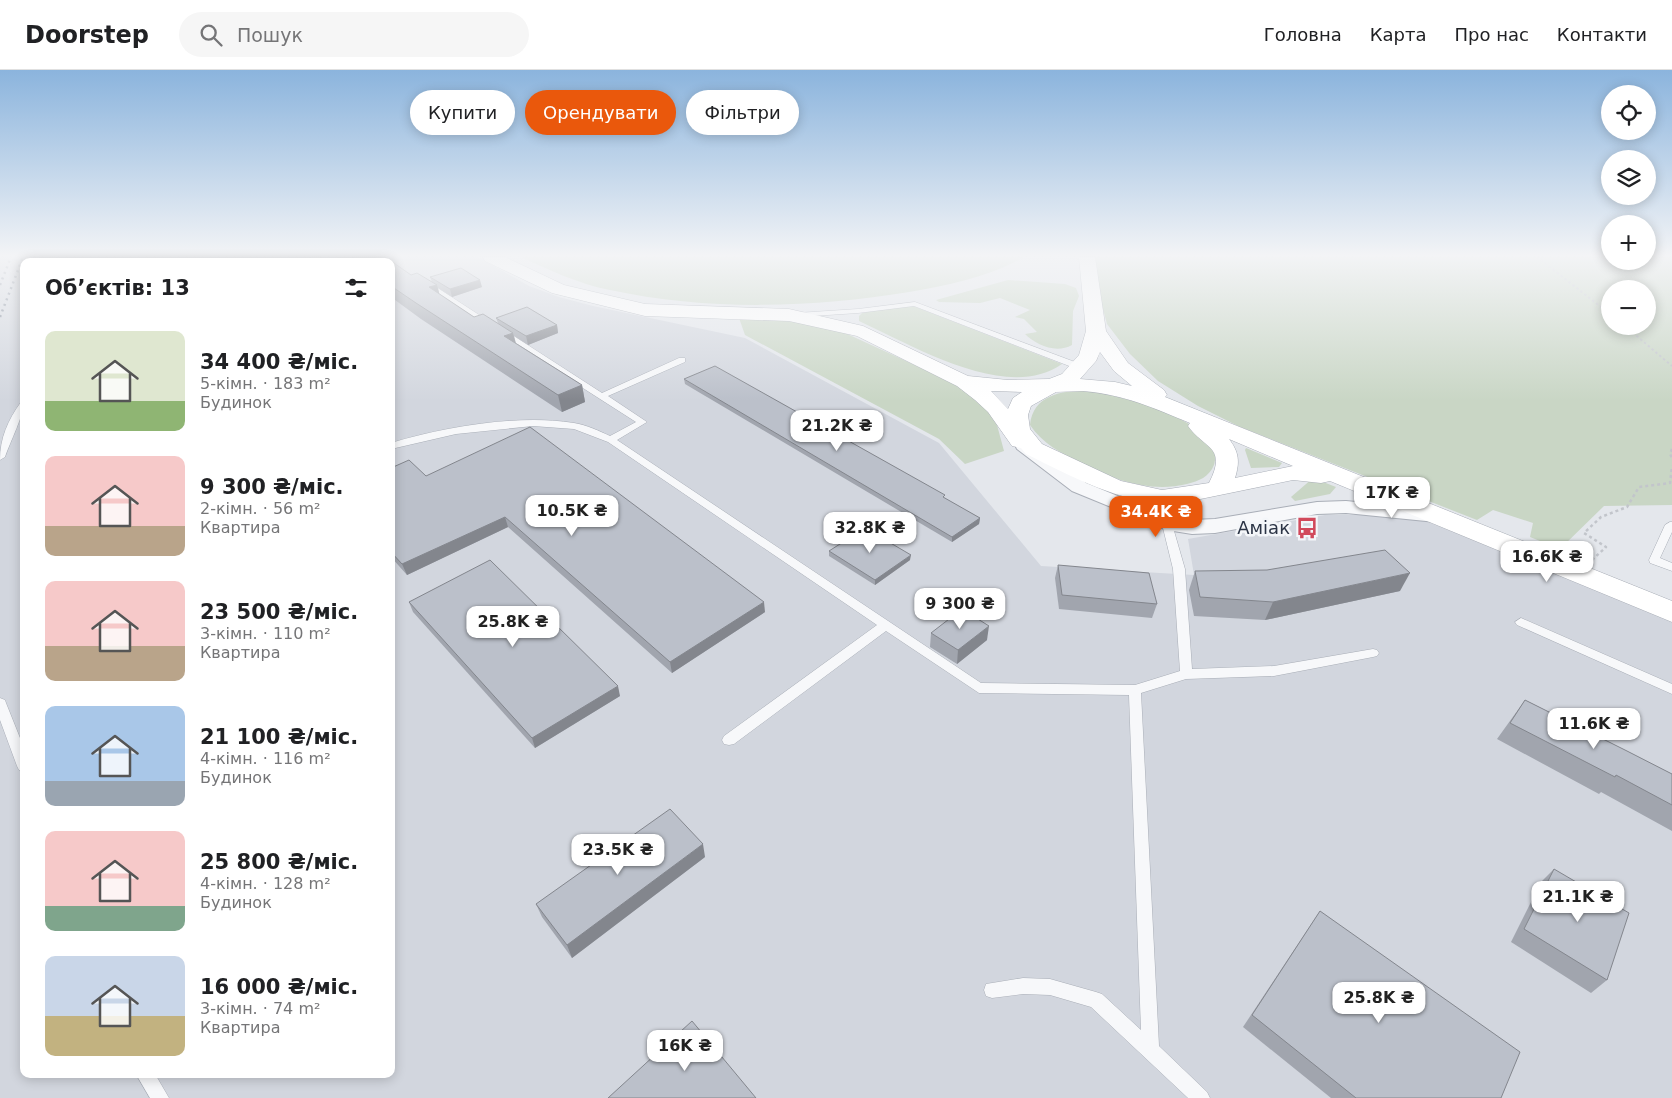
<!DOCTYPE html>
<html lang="uk">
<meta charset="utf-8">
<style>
body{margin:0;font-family:"DejaVu Sans",sans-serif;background:#f6f6f6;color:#202124;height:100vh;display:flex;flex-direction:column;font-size:19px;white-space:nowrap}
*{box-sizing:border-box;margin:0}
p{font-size:16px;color:#757577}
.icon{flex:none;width:28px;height:28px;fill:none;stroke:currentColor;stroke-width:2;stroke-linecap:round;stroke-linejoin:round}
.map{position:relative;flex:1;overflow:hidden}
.details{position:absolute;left:20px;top:188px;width:375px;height:820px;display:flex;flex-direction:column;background:#fff;border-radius:10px;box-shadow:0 2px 12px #0003}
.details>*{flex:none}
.hud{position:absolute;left:410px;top:20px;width:475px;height:45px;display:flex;gap:10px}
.fabs{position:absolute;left:1601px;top:15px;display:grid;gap:10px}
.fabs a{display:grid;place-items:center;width:55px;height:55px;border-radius:50%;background:#fff;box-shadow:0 2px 12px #0003;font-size:25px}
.price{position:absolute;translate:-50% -42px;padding:0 11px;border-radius:10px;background:#fff;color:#222;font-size:16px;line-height:32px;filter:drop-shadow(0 1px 2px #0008)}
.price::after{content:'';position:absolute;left:50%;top:30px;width:15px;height:11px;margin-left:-8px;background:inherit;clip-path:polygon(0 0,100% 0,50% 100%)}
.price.current{background:#ea580c;color:#fff}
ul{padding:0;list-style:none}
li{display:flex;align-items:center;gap:15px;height:125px;padding:0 25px}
li span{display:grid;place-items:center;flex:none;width:140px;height:100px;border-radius:10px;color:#555}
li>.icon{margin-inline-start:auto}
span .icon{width:60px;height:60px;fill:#fffc;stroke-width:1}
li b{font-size:21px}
h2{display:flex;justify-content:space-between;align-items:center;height:60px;padding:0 25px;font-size:21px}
.tag{padding:0 18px;border-radius:22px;background:#fff;box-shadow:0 2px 12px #0003;font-size:18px;line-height:45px}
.tag.current{background:#ea580c;color:#fff}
header{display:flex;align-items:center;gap:30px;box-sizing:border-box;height:70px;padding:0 25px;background:#fff;border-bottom:1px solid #e0e0e0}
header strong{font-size:24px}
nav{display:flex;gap:28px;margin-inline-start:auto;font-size:18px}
.search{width:350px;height:45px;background:#f6f6f6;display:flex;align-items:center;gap:12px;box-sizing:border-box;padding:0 18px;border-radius:28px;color:#757577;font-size:19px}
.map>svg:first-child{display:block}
</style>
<header>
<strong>Doorstep</strong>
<div class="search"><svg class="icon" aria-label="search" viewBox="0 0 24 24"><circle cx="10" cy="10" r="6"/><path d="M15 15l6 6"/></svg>Пошук</div>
<nav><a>Головна</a><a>Карта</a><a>Про нас</a><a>Контакти</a></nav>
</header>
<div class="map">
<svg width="1672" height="1028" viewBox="0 0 1672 1028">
<rect width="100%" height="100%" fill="#e4e7ec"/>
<!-- built -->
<path fill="#d2d6de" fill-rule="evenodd" d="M0 187H478L529 216 559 227 593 236 745 268 939 373 1041 496 1194 505 1188 469 1325 445H1386L1428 452 1672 550V1028H0ZM24 191H391V1004H24Z"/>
<!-- green -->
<g fill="#c9d6c5" fill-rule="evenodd">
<path d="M521 187H1024C989 207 949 215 909 222 811 238 707 241 610 220 579 214 549 200 521 187Z"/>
<path d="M1094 187H1610V191H1648V187H1672V435L1604 436 1560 479 1530 467 1533 453 1493 440 1477 450 1240 357 1198 336 1158 311 1130 284 1107 254 1095 209ZM1610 219H1648V256H1610Z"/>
<path d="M1008 210 1065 214 1076 218 1079 226 1073 241 1072 275C1056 284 1036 275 1025 264L1037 262 1024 249 1015 247 1030 240 1000 228 980 233 939 232 936 230Z"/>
<path d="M900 236H913L1062 294C1007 333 912 275 859 251V246L862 243Z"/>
<polygon points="739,248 799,252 843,262 930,302 979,327 997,355 1004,381 965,394 939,369 745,265"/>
<path d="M1087 320C1125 328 1186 342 1212 373 1216 378 1216 389 1214 395 1209 407 1199 411 1187 414 1150 423 1114 410 1081 393 1061 383 1043 374 1030 355 1033 325 1061 321 1087 320Z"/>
<polygon points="1246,378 1282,393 1279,397 1251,398 1245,380"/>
<polygon points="1313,408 1336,417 1330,424 1295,431 1291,427"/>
</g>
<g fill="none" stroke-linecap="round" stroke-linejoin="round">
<!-- lane casing -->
<g stroke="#a9aeb7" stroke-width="1">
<g id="lane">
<polygon points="50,187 56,187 56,188 54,191 48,191"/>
<polygon points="312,187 321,187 314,191 306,191"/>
<polygon points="424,213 430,213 493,254 486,256 424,217"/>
<polygon points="915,232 1083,295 1084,297 1083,299 1077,299 914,236 858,243 797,247 793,245 797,243 858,239"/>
<path d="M500 261H506L602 323 679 288H685V292L608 326 647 352 617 370 981 613 1135 615 1180 601 1173 499 1162 454 1167 426 1172 423 1177 426 1172 454 1185 499 1192 599 1274 596 1373 579 1377 580 1379 583 1377 586 1373 587 1274 606 1186 609 1141 623 1159 976 1207 1022 1210 1028H1188L1091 937 1050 925 1023 924 992 928 986 926 984 920 986 914 1023 908 1050 909 1096 922 1102 924 1141 960 1129 625 979 623 886 561 734 674 729 675 724 674 722 670 724 666 877 555 608 372 574 359 533 356 456 364 391 379V373C444 357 519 344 574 353 587 355 599 361 610 366L636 352 500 265Z"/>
<path d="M24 331C24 345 10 372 5 387L0 390C0 368 8 350 21 332Z"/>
<polygon points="1670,452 1672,452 1672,462 1660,488 1672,493 1672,501 1650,493 1649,490 1665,455"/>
<polygon points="1521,548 1672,614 1672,624 1517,555 1515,552"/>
<polygon points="0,628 5,630 6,633 24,678 24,701 19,700 17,696 0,650"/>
<polygon points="136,1004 155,1004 169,1028 150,1028"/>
</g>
</g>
<!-- street casing -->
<g stroke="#a9aeb7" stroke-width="2">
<polygon id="street" points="1024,369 1031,371 1086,413 1171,448 1192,450 1215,449 1317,432 1346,431 1436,440 1443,442 1446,446 1443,450 1436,452 1346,443 1317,444 1215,463 1192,464 1167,460 1072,421 1017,379 1015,375 1017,371"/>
</g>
<!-- secondary casing -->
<g stroke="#a9aeb7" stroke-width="1">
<path id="secondary" d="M483 187H505L564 215 645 234 789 239 863 256 968 306 1008 310 1049 309 1062 304 1079 285 1086 261 1079 187H1095L1106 261 1128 293 1164 320 1167 325 1165 327 1672 531V552L1330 411 1321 413 1293 410 1181 433C1124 436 1075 408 1026 384L1021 378 1012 376 988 342 975 330 957 316 857 266 789 251 645 246 552 223 485 191ZM1100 282 1114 301 1132 316 1115 312 1080 309 1096 291ZM991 321 1022 322 1013 328 1008 339ZM1083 321C1126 325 1151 337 1190 353L1188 356C1204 379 1228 376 1209 413L1162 420 1121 411 1042 374 1030 359 1028 345 1031 336 1056 322ZM1229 369 1293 396 1235 408C1240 392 1239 382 1229 369Z"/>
</g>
<!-- path-far1 -->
<g stroke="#c2c5cb" stroke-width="2" stroke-dasharray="2.5 2.5" stroke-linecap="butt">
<polyline points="1537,187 1610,244"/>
<polyline points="1625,256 1672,296"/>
</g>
<!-- path -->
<g stroke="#c2c5cb" stroke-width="2.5" stroke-dasharray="3 3" stroke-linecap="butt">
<polyline points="1672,379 1670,384 1672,388"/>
<polyline points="1592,490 1606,477 1584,463 1601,447 1627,437 1639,417 1670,413 1672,396"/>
</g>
<!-- lane -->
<use href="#lane" fill="#f7f8fa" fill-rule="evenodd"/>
<!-- street -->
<use href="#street" fill="#f7f8fa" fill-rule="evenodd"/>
<!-- secondary -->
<use href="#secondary" fill="#fff" fill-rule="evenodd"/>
<!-- rail -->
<g stroke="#7d8696" stroke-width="2.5" stroke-dasharray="2 4" stroke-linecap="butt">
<polyline points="0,215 11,187"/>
<polyline points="0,247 23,187"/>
</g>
</g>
<!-- wall -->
<g fill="#a1a5ae">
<polygon points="337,187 385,187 391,191 342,191"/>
<polygon points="391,191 411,205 432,212 430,207 482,217 452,227 438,218 439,224 474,247 498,253 496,248 557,255 558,263 528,275 514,266 516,273 582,315 585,332 562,342 421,249 391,227"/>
<polygon points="684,309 945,429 980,448 979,454 952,472 685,314"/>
<polygon points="391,398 426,406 765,542 672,603 508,457 407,505 391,487"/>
<polygon points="829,481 910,490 875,515 829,486"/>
<polygon points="1058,495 1157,534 1152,548 1059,539 1055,508"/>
<polygon points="1195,501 1400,521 1265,550 1194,546 1189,520"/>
<polygon points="409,532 620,626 535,678 413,542"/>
<polygon points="931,563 987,570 957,594 930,577"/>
<polygon points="1525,630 1672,704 1672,761 1601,722 1599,724 1497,669"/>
<polygon points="705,787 572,888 542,847 536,834"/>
<polygon points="1554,799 1607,910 1591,923 1511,872 1541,812"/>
<polygon points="1320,841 1501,1028 1331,1028 1243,957"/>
</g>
<!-- shaded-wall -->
<g fill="#83868d">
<polygon points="480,210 482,217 452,227 450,219"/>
<polygon points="437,215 441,230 429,217"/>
<polygon points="557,255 558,263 528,275 526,266"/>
<polygon points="513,263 517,279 504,266"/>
<polygon points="582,315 585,332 562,342 558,325"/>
<polygon points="505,447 508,457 407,505 402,494"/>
<polygon points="980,448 979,454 952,472 952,467"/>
<polygon points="911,485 910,490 875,515 875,510"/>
<polygon points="1410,503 1400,521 1265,550 1273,532"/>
<polygon points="764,532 765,542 672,603 670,592"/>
<polygon points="989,556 987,570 957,594 958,580"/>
<polygon points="618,616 620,626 535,678 532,668"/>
<polygon points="703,774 705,787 572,888 567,875"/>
</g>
<!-- building -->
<g fill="#bbc0ca" stroke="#83868d">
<polygon points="352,187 385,187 391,191 357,191"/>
<polygon points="391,191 411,205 417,203 437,215 429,217 474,247 483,244 513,263 504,266 582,315 558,325 416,233 391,216"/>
<polygon points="461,198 480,210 450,219 430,207"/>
<polygon points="527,237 557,255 526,266 496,248"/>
<polygon points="715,296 945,425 943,427 980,448 952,467 684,309"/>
<polygon points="530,357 764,532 670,592 505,447 402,494 391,482 391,398 409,390 426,406"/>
<polygon points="865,458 911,485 875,510 829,481"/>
<polygon points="1385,480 1410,503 1273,532 1200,527 1195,501 1267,500"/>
<polygon points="490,490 618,616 532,668 409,532"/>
<polygon points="1058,495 1149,503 1157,534 1062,525"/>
<polygon points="962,539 989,556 958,580 931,563"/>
<polygon points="1525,630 1627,681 1672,704 1672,735 1616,705 1615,707 1510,653"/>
<polygon points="670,739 703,774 567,875 536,834"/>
<polygon points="1554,799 1629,843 1607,910 1524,859"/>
<polygon points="1320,841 1520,982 1501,1028 1356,1028 1252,945"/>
<polygon points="692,951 756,1028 608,1028"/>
</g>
<!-- sky -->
<linearGradient id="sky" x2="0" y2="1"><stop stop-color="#8bb4dd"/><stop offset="0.56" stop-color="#f3f4f6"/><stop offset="1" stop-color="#f3f4f6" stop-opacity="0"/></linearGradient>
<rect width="1672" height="331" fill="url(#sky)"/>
<!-- icons -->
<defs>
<g id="bus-bare" transform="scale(1.725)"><path d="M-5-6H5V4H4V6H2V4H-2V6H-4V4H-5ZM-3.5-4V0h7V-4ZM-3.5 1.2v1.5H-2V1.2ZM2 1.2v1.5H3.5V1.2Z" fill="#d1495b" stroke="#f4f6f9" stroke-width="2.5" paint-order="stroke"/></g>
</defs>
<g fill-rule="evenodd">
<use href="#bus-bare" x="1307" y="458"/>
</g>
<g text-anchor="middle" stroke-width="5" stroke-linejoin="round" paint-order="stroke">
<!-- poi labels -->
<g font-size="18" fill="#2b3445" stroke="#f4f6f9" text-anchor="end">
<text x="1290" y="464">Аміак</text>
</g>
</g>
</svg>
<div class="fabs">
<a><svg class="icon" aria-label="locate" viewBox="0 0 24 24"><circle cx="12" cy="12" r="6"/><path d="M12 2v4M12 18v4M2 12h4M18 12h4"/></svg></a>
<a><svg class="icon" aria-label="layers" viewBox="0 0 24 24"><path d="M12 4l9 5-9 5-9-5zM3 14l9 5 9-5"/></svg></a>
<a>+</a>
<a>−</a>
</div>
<b class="price" style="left:837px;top:382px">21.2K ₴</b>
<b class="price" style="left:1392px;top:449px">17K ₴</b>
<b class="price" style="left:572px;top:467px">10.5K ₴</b>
<b class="price current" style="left:1156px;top:468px">34.4K ₴</b>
<b class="price" style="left:870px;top:484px">32.8K ₴</b>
<b class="price" style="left:1547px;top:513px">16.6K ₴</b>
<b class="price" style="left:960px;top:560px">9 300 ₴</b>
<b class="price" style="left:513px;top:578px">25.8K ₴</b>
<b class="price" style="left:1594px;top:680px">11.6K ₴</b>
<b class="price" style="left:618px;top:806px">23.5K ₴</b>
<b class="price" style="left:1578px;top:853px">21.1K ₴</b>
<b class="price" style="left:1379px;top:954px">25.8K ₴</b>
<b class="price" style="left:685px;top:1002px">16K ₴</b>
<div class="hud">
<a class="tag">Купити</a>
<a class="tag current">Орендувати</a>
<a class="tag">Фільтри</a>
</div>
<section class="details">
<h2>Об’єктів: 13<svg class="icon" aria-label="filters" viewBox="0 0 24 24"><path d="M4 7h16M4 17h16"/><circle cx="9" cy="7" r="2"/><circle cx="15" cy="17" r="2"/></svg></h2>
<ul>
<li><span style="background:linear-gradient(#dfe7d0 70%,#8fb573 0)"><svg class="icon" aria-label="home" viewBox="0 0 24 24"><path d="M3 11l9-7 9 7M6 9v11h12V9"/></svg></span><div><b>34 400 ₴/міс.</b><p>5-кімн. · 183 m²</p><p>Будинок</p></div></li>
<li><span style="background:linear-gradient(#f6c9c9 70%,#b9a48a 0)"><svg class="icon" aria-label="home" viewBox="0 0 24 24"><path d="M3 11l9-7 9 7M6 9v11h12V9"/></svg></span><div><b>9 300 ₴/міс.</b><p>2-кімн. · 56 m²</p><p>Квартира</p></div></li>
<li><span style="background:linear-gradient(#f6c9c9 65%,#b9a48a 0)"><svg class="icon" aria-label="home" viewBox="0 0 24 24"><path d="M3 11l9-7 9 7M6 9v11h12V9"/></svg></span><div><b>23 500 ₴/міс.</b><p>3-кімн. · 110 m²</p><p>Квартира</p></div></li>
<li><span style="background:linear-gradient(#a9c7e8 75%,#9aa5b1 0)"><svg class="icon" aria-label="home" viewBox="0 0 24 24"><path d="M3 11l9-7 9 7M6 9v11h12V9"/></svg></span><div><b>21 100 ₴/міс.</b><p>4-кімн. · 116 m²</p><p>Будинок</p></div></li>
<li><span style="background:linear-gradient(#f6c9c9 75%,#7fa58c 0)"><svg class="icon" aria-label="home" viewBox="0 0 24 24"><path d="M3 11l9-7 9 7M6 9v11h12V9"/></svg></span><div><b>25 800 ₴/міс.</b><p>4-кімн. · 128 m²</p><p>Будинок</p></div></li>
<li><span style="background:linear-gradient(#c9d6e8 60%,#c2b280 0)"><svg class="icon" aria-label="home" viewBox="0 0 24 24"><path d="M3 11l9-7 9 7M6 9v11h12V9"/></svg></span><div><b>16 000 ₴/міс.</b><p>3-кімн. · 74 m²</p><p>Квартира</p></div></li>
</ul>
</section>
</div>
